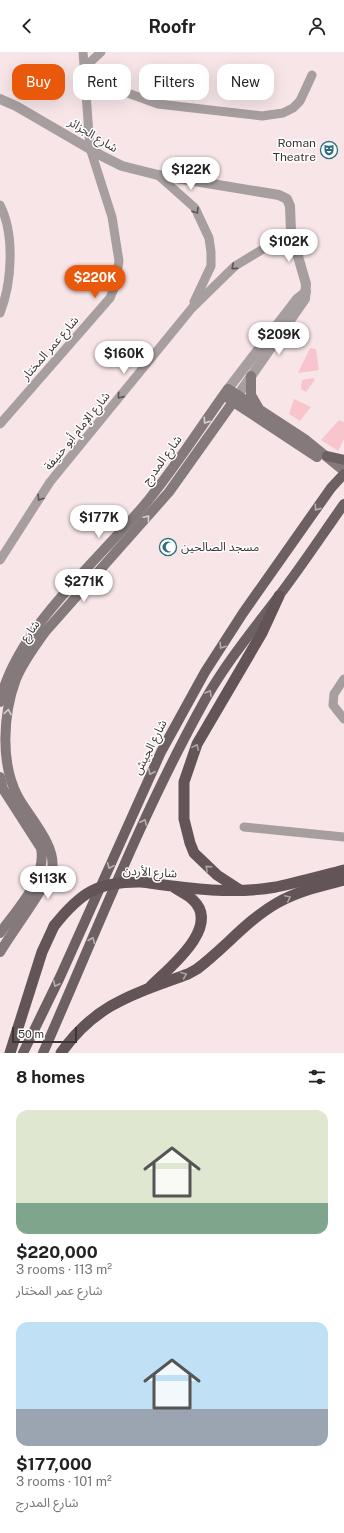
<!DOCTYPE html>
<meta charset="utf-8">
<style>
body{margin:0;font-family:"Public Sans","Noto Sans Arabic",sans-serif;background:#f2f2f2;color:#222;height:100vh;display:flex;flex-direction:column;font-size:15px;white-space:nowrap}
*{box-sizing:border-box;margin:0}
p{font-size:13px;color:#767676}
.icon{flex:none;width:22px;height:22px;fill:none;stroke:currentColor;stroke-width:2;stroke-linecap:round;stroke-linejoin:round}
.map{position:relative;height:1001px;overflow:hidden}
.details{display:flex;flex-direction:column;background:#fff;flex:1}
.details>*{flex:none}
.top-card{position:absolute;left:12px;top:12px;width:320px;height:36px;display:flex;gap:8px}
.scale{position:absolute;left:12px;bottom:10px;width:65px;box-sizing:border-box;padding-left:4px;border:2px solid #3c3536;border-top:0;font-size:11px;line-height:14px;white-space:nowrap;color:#3c3536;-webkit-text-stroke:3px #fff;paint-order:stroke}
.price{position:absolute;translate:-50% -34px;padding:0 9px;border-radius:14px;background:#fff;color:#222;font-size:13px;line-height:26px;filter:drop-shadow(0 1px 2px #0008)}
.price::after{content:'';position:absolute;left:50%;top:24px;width:12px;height:9px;margin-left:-6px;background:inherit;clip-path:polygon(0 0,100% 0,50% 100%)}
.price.active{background:#ea580c;color:#fff}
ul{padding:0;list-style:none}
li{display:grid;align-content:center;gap:8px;height:212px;padding:0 16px}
li span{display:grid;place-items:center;height:124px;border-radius:12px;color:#555}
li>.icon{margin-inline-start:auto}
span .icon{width:72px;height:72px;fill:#fffc;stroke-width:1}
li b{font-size:17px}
h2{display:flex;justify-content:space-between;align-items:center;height:48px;padding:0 16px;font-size:17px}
.tag{padding:0 14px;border-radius:12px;background:#fff;box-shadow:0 4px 16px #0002;font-size:14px;line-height:36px}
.tag.active{background:#ea580c;color:#fff}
header{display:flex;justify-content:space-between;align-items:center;height:52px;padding:0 16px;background:#fff;font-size:18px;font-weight:700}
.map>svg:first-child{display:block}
</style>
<header><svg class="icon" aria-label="back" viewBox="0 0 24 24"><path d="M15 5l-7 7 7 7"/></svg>Roofr<svg class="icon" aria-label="person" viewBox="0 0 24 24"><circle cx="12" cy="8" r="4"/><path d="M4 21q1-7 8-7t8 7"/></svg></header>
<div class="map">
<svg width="344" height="1001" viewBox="0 0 344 1001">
<rect width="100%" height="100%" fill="#f7e5e7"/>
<!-- green -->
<g fill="#f9c5cc">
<polygon points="310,296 316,297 319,318 298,321"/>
<polygon points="313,326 315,328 306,340 301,337 302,328"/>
<polygon points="294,347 311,355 300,369 289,362"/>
<polygon points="339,368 344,370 344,387 338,399 321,388"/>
</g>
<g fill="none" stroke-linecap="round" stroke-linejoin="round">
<!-- minor -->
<g stroke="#a69e9f" stroke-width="9">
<polyline points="85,15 101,0"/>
<polyline points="86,26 158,52 262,64 283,61 293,56 300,49 312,23"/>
<polyline points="158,123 195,156 209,186 211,200 211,214 194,250"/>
<path d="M0 153C15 182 12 231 0 261"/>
<polyline points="0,372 110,246 115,234 119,209 112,165 90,96 83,0"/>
<polyline points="0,508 50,430 192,256 235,214 291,180"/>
<polyline points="344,627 334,642 333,653 344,667"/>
<polyline points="244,775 344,785"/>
</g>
<!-- tertiary -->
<g stroke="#a69e9f" stroke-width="10">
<polyline points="0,47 16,54 102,104 122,114 158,123 279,143 287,147 290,154 291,180 306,232 305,247 238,343"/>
<polyline points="228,337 297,247 306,240"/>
</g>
<!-- secondary -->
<g stroke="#857a7b" stroke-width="10">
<polyline points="251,324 251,343 258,355"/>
<polyline points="229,347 317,405"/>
<path d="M0 650C16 575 103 505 150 446 178 411 202 373 228 337L306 388 344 419"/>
<path d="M0 725 3 737 41 796C47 827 17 857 0 881"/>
<path d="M0 900C12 881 25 863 37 844 42 836 50 827 52 818 57 794 29 765 18 745 0 711 3 662 16 627 23 610 35 594 45 580L169 440 238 343"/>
</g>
<!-- primary -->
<g stroke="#6d6062" stroke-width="10">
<polyline points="327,404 344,408"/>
<polyline points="23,1001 60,925 161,700 205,620 243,561 331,436 344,422"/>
<path d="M43 1001C95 883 142 761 205 648 226 611 252 579 278 545 301 515 322 483 344 452"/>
</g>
<!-- trunk -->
<g stroke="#635557" stroke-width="11">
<path d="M143 830C186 836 232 843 276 835 299 830 321 824 344 818"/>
<polyline points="240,838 217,823 194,801 190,791 184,767 184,730 197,692 262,581 279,544"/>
<path d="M151 934C168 917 222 875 193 848 188 843 181 840 175 836"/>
<polyline points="10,1001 42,900 54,874"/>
<path d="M61 1001C95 952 134 942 188 922L197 917C225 896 247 868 277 851 298 839 321 834 344 828"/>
</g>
<!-- trunk-bridge -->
<path stroke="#635557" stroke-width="11" d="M54 874C81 840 98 829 143 830"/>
</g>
<!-- one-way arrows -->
<defs><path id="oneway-chevron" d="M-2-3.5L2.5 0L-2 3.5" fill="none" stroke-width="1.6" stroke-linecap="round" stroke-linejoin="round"/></defs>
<g stroke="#5c5456">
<use href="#oneway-chevron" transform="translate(196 159) rotate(58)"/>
<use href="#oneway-chevron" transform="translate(234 215) rotate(140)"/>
<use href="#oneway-chevron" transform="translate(120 344) rotate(129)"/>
<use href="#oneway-chevron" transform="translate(40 446) rotate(123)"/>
</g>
<g stroke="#d4d0d1">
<use href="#oneway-chevron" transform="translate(206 369) rotate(125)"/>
<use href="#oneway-chevron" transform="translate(147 466) rotate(-49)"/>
<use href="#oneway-chevron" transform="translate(8 660) rotate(-81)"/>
</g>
<g stroke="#b6b0b0">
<use href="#oneway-chevron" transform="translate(317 456) rotate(125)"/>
<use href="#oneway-chevron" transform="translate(222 594) rotate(123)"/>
<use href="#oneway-chevron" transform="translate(209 641) rotate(-59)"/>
<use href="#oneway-chevron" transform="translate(151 720) rotate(115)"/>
<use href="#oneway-chevron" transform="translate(144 770) rotate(-65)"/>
<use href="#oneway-chevron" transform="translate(110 814) rotate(114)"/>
<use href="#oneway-chevron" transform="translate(92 888) rotate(-67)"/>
<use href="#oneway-chevron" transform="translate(56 932) rotate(116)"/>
</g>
<g stroke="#a9a2a3">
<use href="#oneway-chevron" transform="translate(196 695) rotate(-65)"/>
<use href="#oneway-chevron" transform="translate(208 816) rotate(-138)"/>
<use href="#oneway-chevron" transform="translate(288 846) rotate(-25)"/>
<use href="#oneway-chevron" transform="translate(184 923) rotate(-23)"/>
</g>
<!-- icons -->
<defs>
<g id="theatre-ring" transform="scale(0.9)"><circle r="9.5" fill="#fff" stroke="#2d6f81" stroke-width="1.5"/><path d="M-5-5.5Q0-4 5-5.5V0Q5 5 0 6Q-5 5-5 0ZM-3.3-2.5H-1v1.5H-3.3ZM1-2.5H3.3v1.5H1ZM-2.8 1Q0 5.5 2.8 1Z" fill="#2d6f81"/></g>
<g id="mosque-ring" transform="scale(0.9)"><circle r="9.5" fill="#fff" stroke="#2d6f81" stroke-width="1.5"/><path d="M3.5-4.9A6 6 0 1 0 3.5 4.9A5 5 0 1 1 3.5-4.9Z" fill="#2d6f81"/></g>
</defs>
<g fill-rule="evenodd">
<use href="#theatre-ring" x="329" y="98"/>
<use href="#mosque-ring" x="168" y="495"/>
</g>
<g text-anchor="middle" stroke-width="3" stroke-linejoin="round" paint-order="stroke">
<!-- street labels -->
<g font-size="12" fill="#3c3536" stroke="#fff">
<text transform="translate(93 83) rotate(31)" y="4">شارع الجزائر</text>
<text transform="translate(50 296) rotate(-49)" y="4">شارع عمر المختار</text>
<text transform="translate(77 379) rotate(-51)" y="4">شارع الإمام أبو حنيفة</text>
<text transform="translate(162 408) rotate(-54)" y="4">شارع المدرج</text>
<text transform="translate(30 579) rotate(-53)" y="4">شارع</text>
<text transform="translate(150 695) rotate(-63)" y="4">شارع الجيش</text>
<text transform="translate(150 820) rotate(3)" y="4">شارع الأردن</text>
</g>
<!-- poi labels -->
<g font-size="12" fill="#3c3536" stroke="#fff" text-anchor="end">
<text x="316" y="95">Roman<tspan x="316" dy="14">Theatre</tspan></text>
<text x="181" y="499" text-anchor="start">مسجد الصالحين</text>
</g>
</g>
</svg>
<div class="scale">50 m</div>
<b class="price" style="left:191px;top:139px">$122K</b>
<b class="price" style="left:289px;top:211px">$102K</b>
<b class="price active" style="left:95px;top:247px">$220K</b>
<b class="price" style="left:279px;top:304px">$209K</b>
<b class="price" style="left:124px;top:323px">$160K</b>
<b class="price" style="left:99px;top:487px">$177K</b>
<b class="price" style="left:84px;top:551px">$271K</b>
<b class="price" style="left:48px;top:848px">$113K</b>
<div class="top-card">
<a class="tag active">Buy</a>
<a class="tag">Rent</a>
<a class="tag">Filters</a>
<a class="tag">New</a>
</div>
</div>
<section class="details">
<h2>8 homes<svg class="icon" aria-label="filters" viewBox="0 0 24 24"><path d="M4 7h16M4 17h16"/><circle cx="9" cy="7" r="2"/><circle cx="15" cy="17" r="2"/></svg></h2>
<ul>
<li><span style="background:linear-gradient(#dfe7d0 75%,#7fa58c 0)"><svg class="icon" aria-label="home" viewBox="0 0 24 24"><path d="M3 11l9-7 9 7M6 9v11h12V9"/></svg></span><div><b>$220,000</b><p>3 rooms · 113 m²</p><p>شارع عمر المختار</p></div></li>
<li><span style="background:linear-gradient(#bfe0f5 70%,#9aa5b1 0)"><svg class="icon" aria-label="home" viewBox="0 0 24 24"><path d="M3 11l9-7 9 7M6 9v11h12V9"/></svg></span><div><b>$177,000</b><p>3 rooms · 101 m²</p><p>شارع المدرج</p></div></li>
</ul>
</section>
